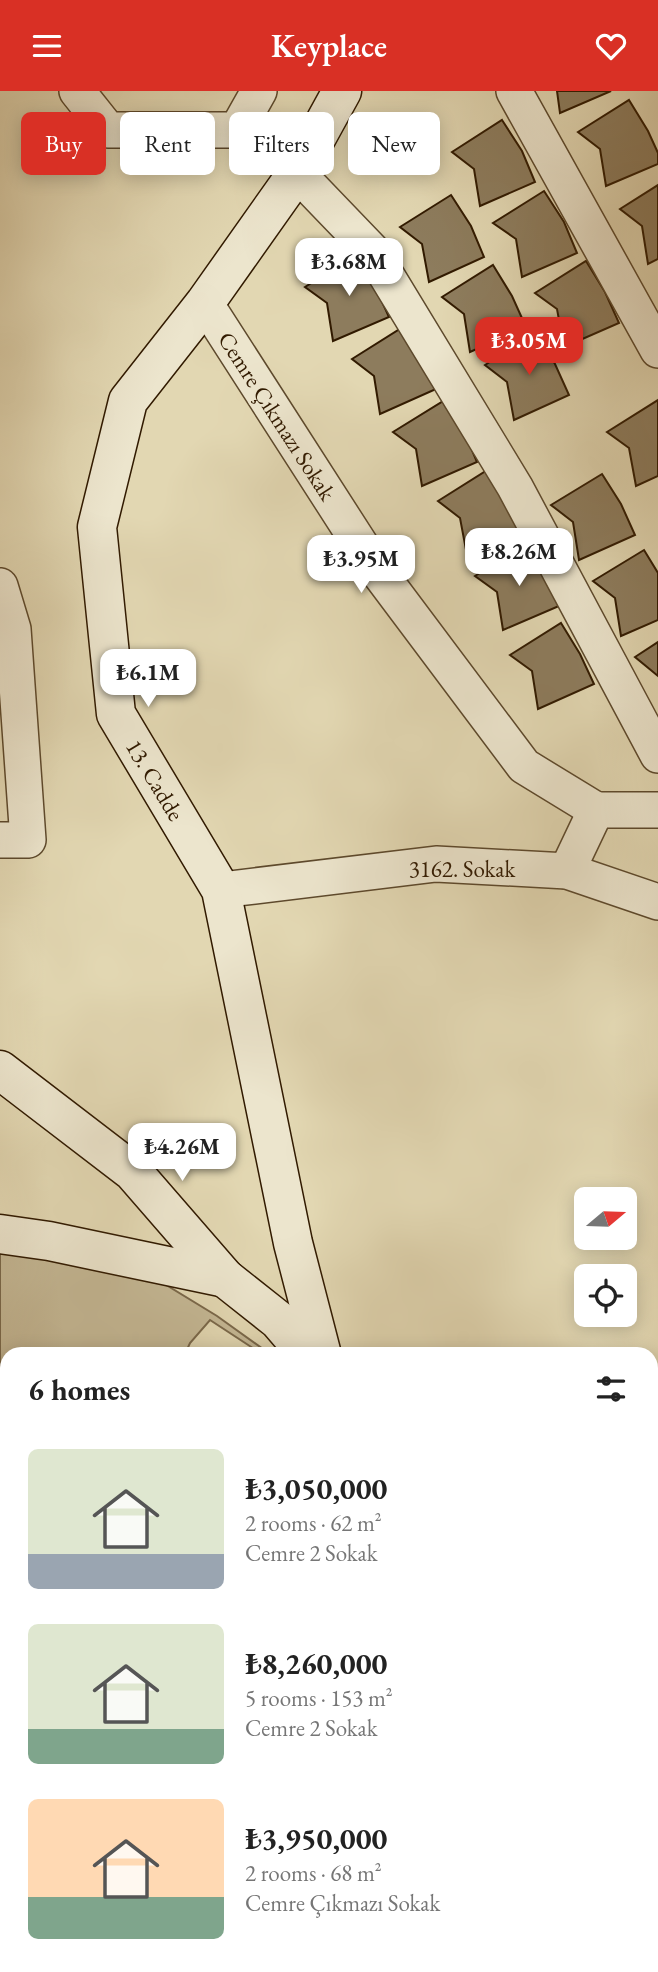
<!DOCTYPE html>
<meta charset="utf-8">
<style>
body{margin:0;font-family:"EB Garamond",serif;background:#f6f6f6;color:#222;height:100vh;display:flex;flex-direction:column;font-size:26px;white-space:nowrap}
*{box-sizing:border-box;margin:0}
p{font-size:23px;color:#767676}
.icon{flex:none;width:38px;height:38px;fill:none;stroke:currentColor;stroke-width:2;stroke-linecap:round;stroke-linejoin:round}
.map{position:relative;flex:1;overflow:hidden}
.sheet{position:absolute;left:0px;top:1256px;width:658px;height:625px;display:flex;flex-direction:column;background:#fff;border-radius:21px 21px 0 0;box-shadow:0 4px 18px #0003}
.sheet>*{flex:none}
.top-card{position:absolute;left:21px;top:21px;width:616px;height:63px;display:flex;gap:14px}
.needle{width:46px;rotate:71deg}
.buttons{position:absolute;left:574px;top:1096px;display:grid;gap:14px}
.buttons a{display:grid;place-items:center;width:63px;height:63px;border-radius:10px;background:#fff;box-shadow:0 4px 18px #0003;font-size:35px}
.price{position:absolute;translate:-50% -60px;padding:0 16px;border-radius:14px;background:#fff;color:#222;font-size:23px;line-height:46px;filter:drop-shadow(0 2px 4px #0008)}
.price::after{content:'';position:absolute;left:50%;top:42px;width:21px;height:16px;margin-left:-10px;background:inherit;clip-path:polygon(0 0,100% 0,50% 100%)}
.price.current{background:#d93025;color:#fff}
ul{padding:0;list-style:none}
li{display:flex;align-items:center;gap:21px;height:175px;padding:0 28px}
li span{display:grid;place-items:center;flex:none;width:196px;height:140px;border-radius:10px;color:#555}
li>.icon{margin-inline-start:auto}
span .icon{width:84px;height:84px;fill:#fffc;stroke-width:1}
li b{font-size:30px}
h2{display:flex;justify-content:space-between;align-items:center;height:84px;padding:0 28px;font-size:30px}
.chip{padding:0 24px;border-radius:10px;background:#fff;box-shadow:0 4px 18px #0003;font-size:24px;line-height:63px}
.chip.current{background:#d93025;color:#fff}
header{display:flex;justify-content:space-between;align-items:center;height:91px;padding:0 28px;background:#d93025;color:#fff;font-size:32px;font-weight:600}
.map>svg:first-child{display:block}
</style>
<header><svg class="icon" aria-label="menu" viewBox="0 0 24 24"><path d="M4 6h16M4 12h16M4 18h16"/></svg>Keyplace<svg class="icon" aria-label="heart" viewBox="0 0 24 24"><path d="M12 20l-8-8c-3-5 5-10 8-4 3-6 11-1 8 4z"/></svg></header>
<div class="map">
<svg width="658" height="1881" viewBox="0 0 658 1881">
<rect width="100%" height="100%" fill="#e2d7b2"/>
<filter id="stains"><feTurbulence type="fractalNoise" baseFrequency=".00286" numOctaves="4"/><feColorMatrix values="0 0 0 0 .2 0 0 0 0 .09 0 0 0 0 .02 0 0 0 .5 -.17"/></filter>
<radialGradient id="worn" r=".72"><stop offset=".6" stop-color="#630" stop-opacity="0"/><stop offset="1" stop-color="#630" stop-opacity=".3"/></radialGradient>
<!-- green -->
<g fill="#c4b794" stroke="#7a684a" stroke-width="2">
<polygon points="0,1152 153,1186 217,1225 270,1263 262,1263 210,1229 190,1252 185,1263 7,1264 7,1378 0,1369"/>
<polygon points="658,1599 658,1798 651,1779 651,1601"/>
<polygon points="378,1874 621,1874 623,1881 382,1881"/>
</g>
<!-- building -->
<g fill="#8d7c5d" stroke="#311a00" stroke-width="2">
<polygon points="557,0 611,0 560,22"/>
<polygon points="629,9 648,40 658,62 658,73 606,95 600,58 578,41"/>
<polygon points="502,29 522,60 535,91 480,115 474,78 452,61"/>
<polygon points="658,94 658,168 648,173 642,135 620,118"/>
<polygon points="544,100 564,131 577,162 522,186 516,148 493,132"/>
<polygon points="451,104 471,135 484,166 429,191 422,153 400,136"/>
<polygon points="356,164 375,195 389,226 333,250 327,212 305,196"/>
<polygon points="586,170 605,201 619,232 564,256 557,218 535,202"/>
<polygon points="493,174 512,205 526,236 470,261 464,223 442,206"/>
<polygon points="403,236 436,298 380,323 374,285 352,268"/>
<polygon points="536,242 555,273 569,304 514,329 507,291 485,274"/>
<polygon points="445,309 464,340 477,371 422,395 416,358 393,341"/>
<polygon points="658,309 658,385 636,395 629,357 607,341"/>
<polygon points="489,378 522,440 467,464 460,427 438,410"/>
<polygon points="602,383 621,413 635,444 579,469 573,431 551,414"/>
<polygon points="526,453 559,515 503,539 497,501 475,485"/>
<polygon points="644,459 658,482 658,529 621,545 615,507 593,490"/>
<polygon points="561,532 580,563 594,593 538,618 532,580 510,564"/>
<polygon points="658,551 658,585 635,566"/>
</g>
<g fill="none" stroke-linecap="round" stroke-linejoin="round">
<!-- street casing -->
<g stroke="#5d492c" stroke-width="38">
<g id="street">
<polyline points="77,0 108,39 237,39 259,0"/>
<polyline points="514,0 658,259"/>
<polyline points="297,82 371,159 515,396 658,664"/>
<polyline points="205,212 374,475 524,675 596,719"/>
<polyline points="0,495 13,538 28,749 0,749"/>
<polyline points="567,780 596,719 658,719"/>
<polyline points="221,799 436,773 567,780 658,811"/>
</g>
</g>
<!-- secondary casing -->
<g stroke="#311a00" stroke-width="41">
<g id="secondary">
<polyline points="0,979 133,1081 225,1187 278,1229 308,1264"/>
<polyline points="0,1143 49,1150 225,1187"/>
<polyline points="322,1264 293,1152 221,799 116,623 97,436 128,310 205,212 297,82 342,0"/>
<polyline points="651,1857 658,1874"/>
</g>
</g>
<!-- primary casing -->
<g stroke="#311a00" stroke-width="41">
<g id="primary">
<polyline points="0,1426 7,1434"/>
<polyline points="0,1508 7,1516"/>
<polyline points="279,1874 284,1881"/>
<polyline points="333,1874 338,1881"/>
</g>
</g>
<!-- street -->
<use href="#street" stroke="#ece5cd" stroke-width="35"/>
<!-- secondary -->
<use href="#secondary" stroke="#ece5cd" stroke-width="38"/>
<!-- primary -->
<use href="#primary" stroke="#e2d7b2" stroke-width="38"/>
</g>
<g text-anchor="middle" stroke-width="5" stroke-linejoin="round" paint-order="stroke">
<!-- street labels -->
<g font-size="23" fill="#311a00" stroke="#ece5cd">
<text transform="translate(277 325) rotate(57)" y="8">Cemre Çıkmazı Sokak</text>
<text transform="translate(155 689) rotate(59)" y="8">13. Cadde</text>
<text x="462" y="786">3162. Sokak</text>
</g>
</g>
<rect width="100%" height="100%" filter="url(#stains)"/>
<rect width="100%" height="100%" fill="url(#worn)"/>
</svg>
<div class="buttons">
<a><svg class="needle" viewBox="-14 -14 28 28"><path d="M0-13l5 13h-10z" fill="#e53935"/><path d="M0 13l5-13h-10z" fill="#767676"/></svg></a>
<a><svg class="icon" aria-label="locate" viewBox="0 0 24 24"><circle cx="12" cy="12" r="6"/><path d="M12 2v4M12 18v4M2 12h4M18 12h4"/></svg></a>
</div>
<b class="price" style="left:349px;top:207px">₺3.68M</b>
<b class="price current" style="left:529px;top:286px">₺3.05M</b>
<b class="price" style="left:519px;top:497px">₺8.26M</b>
<b class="price" style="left:361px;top:504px">₺3.95M</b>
<b class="price" style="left:148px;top:618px">₺6.1M</b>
<b class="price" style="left:182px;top:1092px">₺4.26M</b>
<div class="top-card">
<a class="chip current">Buy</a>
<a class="chip">Rent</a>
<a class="chip">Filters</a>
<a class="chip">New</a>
</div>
<section class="sheet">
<h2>6 homes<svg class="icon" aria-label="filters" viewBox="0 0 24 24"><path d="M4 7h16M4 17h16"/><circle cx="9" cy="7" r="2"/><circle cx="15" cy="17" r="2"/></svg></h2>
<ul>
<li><span style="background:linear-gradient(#dfe7d0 75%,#9aa5b1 0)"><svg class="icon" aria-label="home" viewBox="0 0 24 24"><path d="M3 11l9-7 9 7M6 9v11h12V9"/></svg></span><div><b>₺3,050,000</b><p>2 rooms · 62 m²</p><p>Cemre 2 Sokak</p></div></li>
<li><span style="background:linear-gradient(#dfe7d0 75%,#7fa58c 0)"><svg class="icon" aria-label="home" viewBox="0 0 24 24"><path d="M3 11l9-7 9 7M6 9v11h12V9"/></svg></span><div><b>₺8,260,000</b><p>5 rooms · 153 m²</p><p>Cemre 2 Sokak</p></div></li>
<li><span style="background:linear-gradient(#ffd9b3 70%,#7fa58c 0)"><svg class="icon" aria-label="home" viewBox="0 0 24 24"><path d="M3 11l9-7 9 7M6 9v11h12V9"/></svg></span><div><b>₺3,950,000</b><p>2 rooms · 68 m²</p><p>Cemre Çıkmazı Sokak</p></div></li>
</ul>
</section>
</div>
